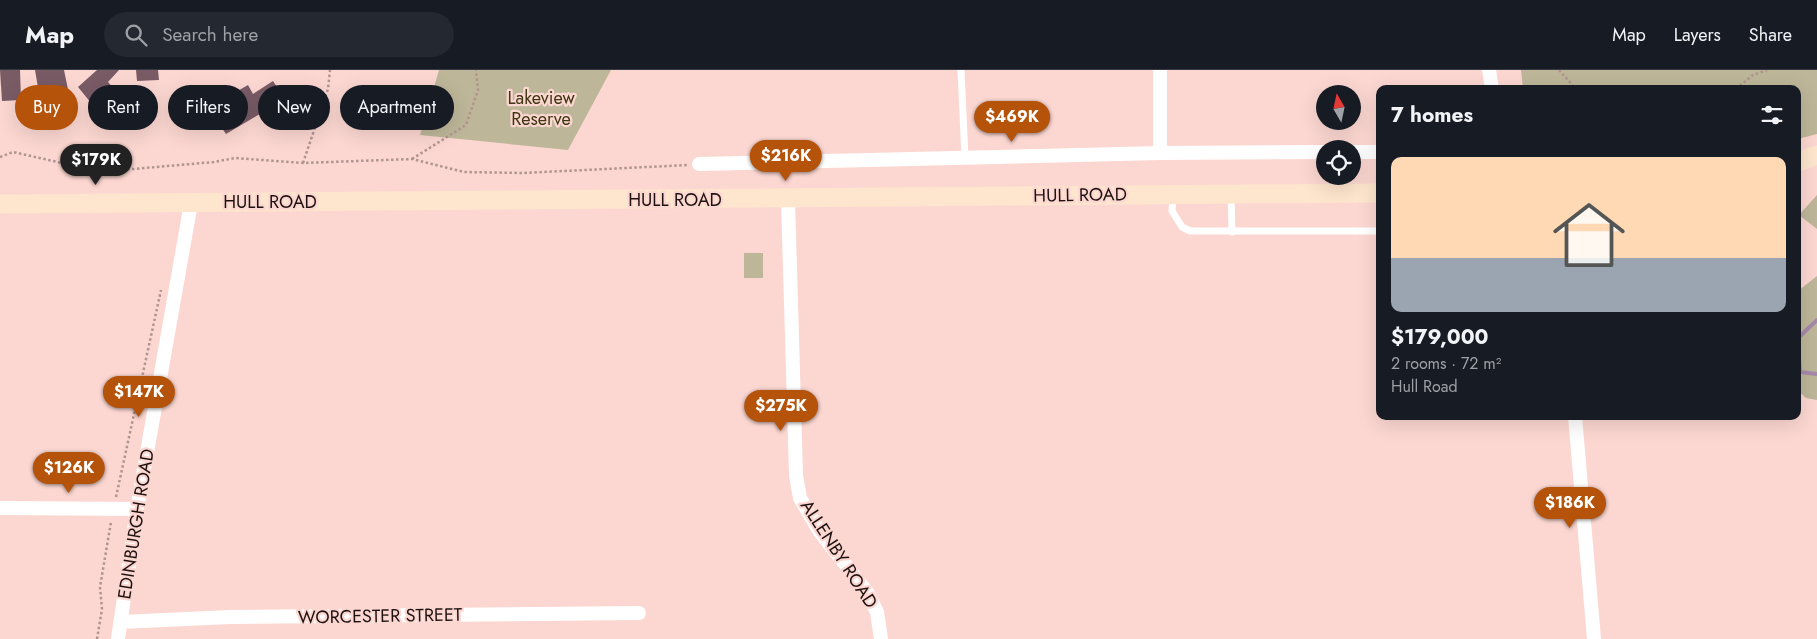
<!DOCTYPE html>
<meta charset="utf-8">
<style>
body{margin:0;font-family:Jost,sans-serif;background:#242831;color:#f1f3f6;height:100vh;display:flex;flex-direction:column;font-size:19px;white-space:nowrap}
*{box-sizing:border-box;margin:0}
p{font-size:16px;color:#9ea1a6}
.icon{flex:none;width:28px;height:28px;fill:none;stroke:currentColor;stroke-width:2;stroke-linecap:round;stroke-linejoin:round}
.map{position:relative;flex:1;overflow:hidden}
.drawer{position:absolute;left:1376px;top:15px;width:425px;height:335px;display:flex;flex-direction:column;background:#171b24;border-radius:10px;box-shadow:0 5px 20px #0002}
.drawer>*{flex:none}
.top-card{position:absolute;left:15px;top:15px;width:475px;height:45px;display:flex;gap:10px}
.needle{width:32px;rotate:351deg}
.controls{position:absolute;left:1316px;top:15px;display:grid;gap:10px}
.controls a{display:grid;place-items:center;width:45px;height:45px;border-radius:50%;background:#171b24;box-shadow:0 5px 20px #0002;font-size:25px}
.price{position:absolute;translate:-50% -42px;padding:0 11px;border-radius:18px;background:#b45309;color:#fff;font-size:16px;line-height:32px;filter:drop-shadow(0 1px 2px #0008)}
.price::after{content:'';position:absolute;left:50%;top:30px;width:15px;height:11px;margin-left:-8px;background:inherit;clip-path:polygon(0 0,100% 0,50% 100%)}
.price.current{background:#222;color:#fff}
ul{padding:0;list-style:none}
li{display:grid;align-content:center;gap:10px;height:265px;padding:0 15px}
li span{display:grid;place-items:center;height:155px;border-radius:10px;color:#555}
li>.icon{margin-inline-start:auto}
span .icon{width:90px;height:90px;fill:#fffc;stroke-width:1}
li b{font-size:21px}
h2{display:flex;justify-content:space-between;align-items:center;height:60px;padding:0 15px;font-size:21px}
.tag{padding:0 18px;border-radius:22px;background:#171b24;box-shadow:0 5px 20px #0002;font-size:18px;line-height:45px}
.tag.current{background:#b45309;color:#fff}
header{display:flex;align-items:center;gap:30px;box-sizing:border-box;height:70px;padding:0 25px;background:#171b24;border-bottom:1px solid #363941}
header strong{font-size:24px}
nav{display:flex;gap:28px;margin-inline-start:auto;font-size:18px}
.search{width:350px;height:45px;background:#242831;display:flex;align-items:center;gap:12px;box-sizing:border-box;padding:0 18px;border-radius:28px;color:#9ea1a6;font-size:19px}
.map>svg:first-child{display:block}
</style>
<header>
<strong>Map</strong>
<div class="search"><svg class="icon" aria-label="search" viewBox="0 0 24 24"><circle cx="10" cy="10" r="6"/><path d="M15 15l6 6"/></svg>Search here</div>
<nav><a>Map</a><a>Layers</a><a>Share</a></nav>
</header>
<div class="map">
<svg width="1817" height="569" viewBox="0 0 1817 569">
<rect width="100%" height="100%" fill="#fcd7d1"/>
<!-- green -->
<g fill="#bdb699">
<polygon points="439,0 611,0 568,80 420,65"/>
<polygon points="1521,0 1817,0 1817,64 1798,69 1798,19 1523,19"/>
<polygon points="1817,125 1817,159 1799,145"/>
<rect x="744" y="183" width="19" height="25"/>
<polygon points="1817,206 1817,330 1806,328 1798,321 1798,221"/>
</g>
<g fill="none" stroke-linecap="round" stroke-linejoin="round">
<!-- stream -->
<g stroke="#a789ab" stroke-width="4">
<polyline points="1798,268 1817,250"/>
<polyline points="1798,276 1800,302 1817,304"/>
</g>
</g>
<!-- building -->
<g fill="#795b66">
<polygon points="0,0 20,0 21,30 2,31"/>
<polygon points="35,0 64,0 71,34 42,41"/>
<polygon points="97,0 119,0 108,12 125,31 105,50 78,17"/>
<polygon points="136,0 158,0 159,10 137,11"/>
<polygon points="273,11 285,29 226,64 208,38 248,15 253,24"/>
</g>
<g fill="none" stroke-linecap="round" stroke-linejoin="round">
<!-- path -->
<g stroke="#b0948f" stroke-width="2.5" stroke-dasharray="2.5 2.5" stroke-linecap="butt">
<polyline points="1559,0 1576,19"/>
<polyline points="1736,19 1753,5 1767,0"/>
<polyline points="0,87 13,82 93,100 110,101 214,92 235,88 303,93 412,89 464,102 523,103 688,95"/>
<polyline points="412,89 466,55 478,20 476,0"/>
<polyline points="303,93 328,19 330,0"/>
<polyline points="116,427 161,220"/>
<polyline points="97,569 102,539 100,517 111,452"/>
</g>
<!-- lane -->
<g stroke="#fff" stroke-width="7">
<polyline points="961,0 965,88"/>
<polyline points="1231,124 1232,162"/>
<polyline points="1173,127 1172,141 1182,157 1190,161 1380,161"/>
</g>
<!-- street -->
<g stroke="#fff" stroke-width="14">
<polyline points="1160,0 1160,83"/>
<polyline points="1489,0 1492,19"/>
<polyline points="1352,82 1380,82"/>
<polyline points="699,94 1160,83 1325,82"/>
<polyline points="788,129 796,405 800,428 820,462 867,522 877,542 881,569"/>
<polyline points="1575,346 1594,569"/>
<polyline points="0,438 137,439"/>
<polyline points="121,552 230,547 639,543"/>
<polyline points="118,569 137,439 191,133"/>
</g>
<!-- secondary -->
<g stroke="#fee5cd" stroke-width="19">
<polyline points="1798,92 1817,85"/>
<polyline points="0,134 1380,123"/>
</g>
</g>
<g text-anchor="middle" stroke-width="4.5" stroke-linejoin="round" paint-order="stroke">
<!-- park labels -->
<g font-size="18" fill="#3f3612" stroke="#fcd7d1">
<text x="541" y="34">Lakeview<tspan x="541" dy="21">Reserve</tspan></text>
</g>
<!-- street labels -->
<g font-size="18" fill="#1e1210" stroke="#fcd7d1">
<text transform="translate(1080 125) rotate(-1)" y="6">HULL ROAD</text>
<text x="675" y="136">HULL ROAD</text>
<text x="270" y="138">HULL ROAD</text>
<text transform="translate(136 454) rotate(-81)" y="6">EDINBURGH ROAD</text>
<text transform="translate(839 484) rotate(57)" y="6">ALLENBY ROAD</text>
<text transform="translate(380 546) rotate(-1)" y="6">WORCESTER STREET</text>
</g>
</g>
</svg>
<div class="controls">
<a><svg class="needle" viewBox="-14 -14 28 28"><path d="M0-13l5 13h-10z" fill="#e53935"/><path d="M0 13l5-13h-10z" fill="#9ea1a6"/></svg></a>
<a><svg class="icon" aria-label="locate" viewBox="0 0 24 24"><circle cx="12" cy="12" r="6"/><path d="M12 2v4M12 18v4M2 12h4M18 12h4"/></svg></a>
</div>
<b class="price" style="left:1012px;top:73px">$469K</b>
<b class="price" style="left:786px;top:112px">$216K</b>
<b class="price current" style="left:96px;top:116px">$179K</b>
<b class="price" style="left:139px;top:348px">$147K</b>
<b class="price" style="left:781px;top:362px">$275K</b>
<b class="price" style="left:69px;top:424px">$126K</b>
<b class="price" style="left:1570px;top:459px">$186K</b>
<div class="top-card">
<a class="tag current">Buy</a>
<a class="tag">Rent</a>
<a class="tag">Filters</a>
<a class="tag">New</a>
<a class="tag">Apartment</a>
</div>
<section class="drawer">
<h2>7 homes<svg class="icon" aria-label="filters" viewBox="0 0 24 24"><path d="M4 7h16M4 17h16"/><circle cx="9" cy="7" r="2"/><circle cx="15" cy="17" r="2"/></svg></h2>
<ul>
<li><span style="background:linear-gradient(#ffd9b3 65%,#9aa5b1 0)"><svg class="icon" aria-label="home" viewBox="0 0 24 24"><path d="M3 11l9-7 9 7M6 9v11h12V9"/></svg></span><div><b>$179,000</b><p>2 rooms · 72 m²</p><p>Hull Road</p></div></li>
</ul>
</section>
</div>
